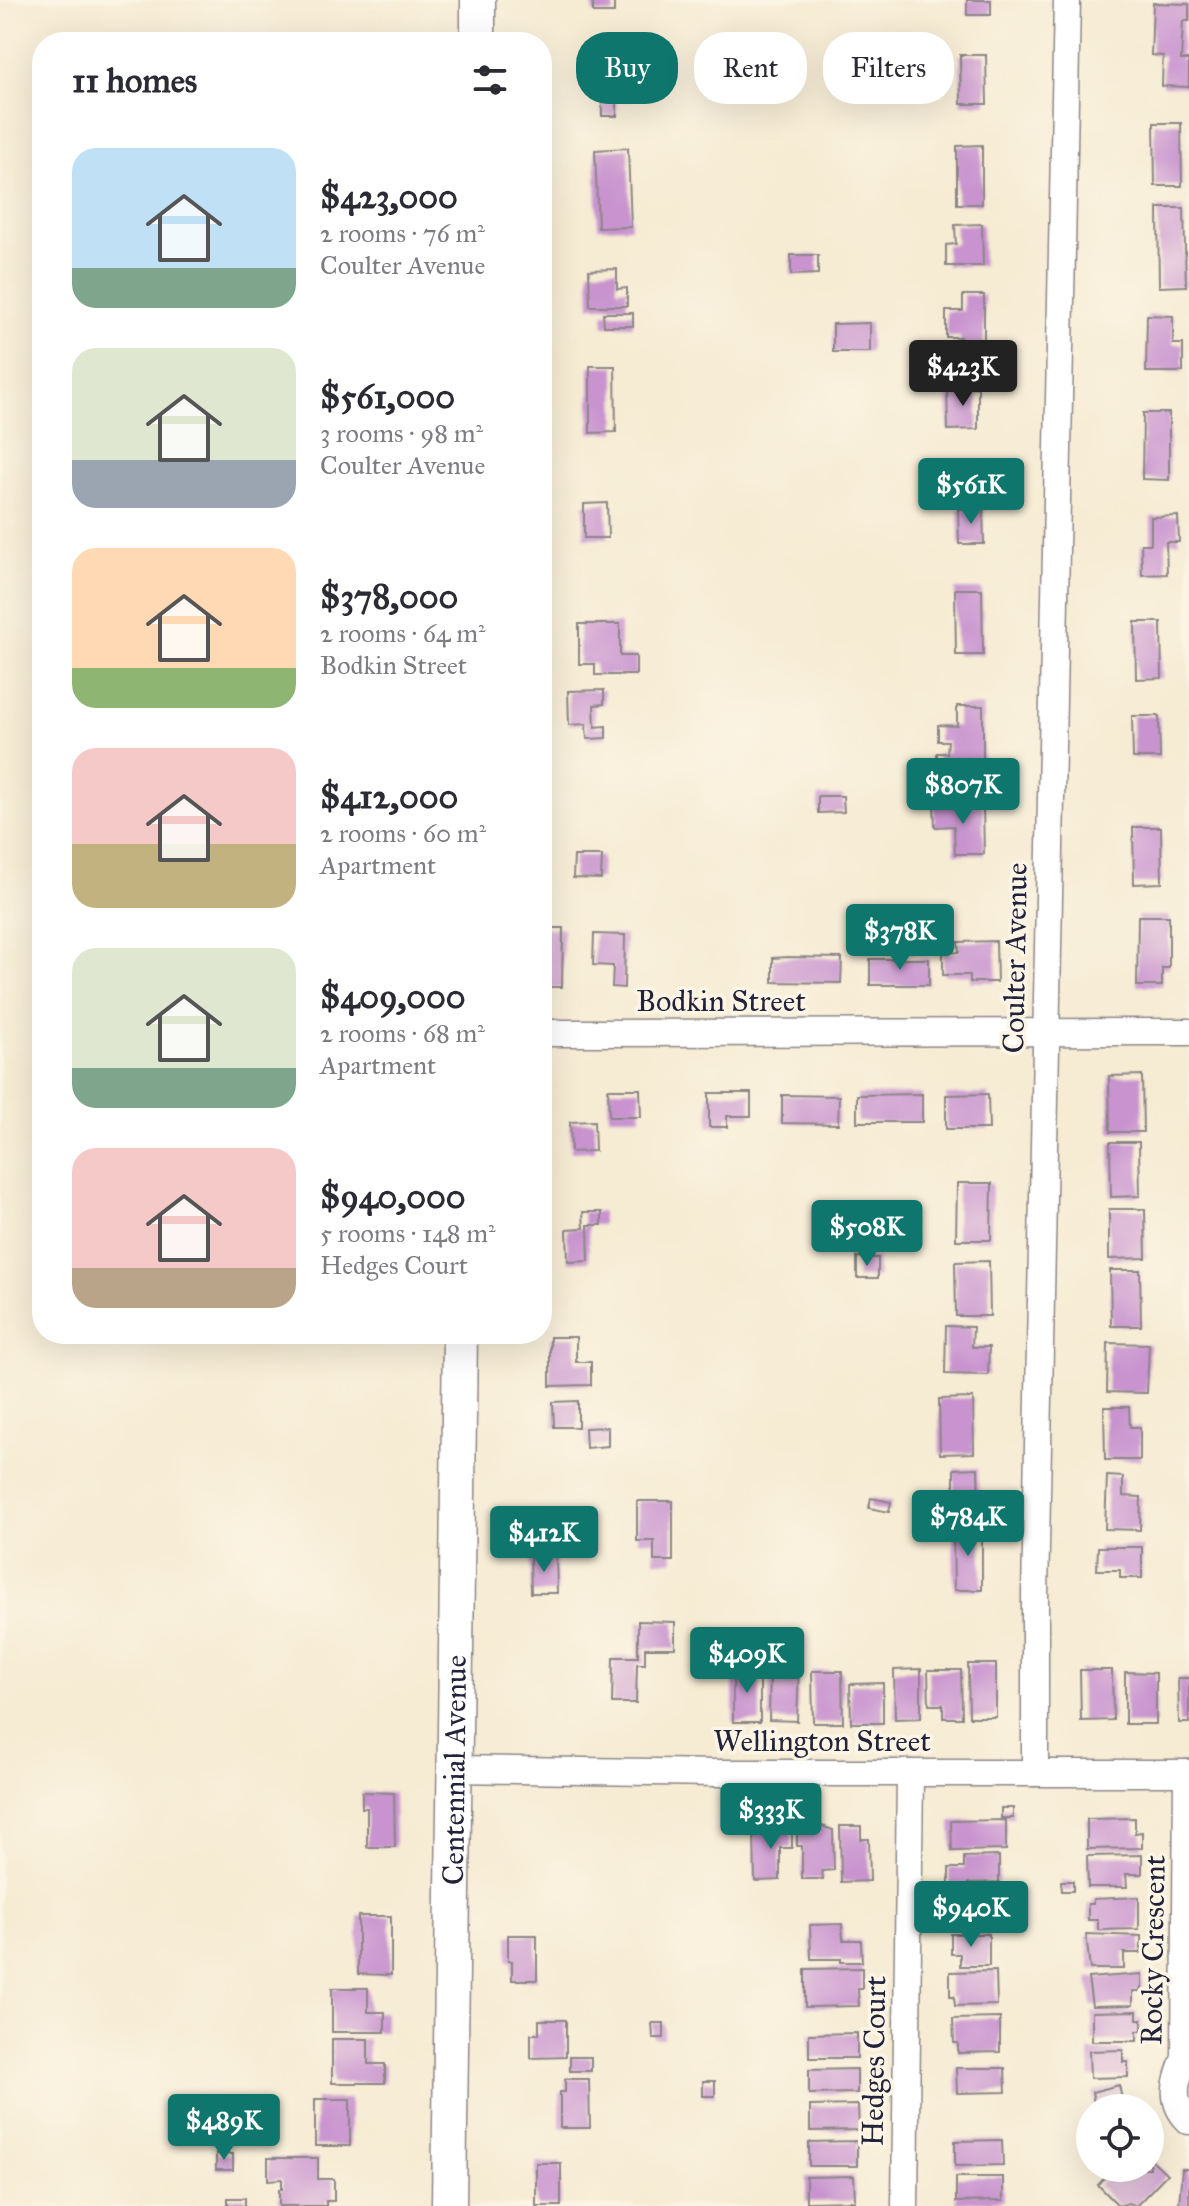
<!DOCTYPE html>
<meta charset="utf-8">
<style>
body{margin:0;font-family:"IM FELL Great Primer",serif;background:#f7f7f7;color:#2b2b33;height:100vh;display:flex;flex-direction:column;font-size:30px;white-space:nowrap}
*{box-sizing:border-box;margin:0}
p{font-size:26px;color:#7c7c81}
.icon{flex:none;width:44px;height:44px;fill:none;stroke:currentColor;stroke-width:2;stroke-linecap:round;stroke-linejoin:round}
.map{position:relative;flex:1;overflow:hidden}
.side{position:absolute;left:32px;top:32px;width:520px;height:1312px;display:flex;flex-direction:column;background:#fff;border-radius:32px;box-shadow:0 8px 32px #0002}
.side>*{flex:none}
.hud{position:absolute;left:576px;top:32px;width:492px;height:72px;display:flex;gap:16px}
.buttons{position:absolute;left:1076px;top:2094px;display:grid;gap:16px}
.buttons a{display:grid;place-items:center;width:88px;height:88px;border-radius:50%;background:#fff;box-shadow:0 8px 32px #0002;font-size:40px}
.price{position:absolute;translate:-50% -68px;padding:0 18px;border-radius:8px;background:#0f766e;color:#fff;font-size:26px;line-height:52px;filter:drop-shadow(0 2px 4px #0008)}
.price::after{content:'';position:absolute;left:50%;top:48px;width:24px;height:18px;margin-left:-12px;background:inherit;clip-path:polygon(0 0,100% 0,50% 100%)}
.price.current{background:#222;color:#fff}
ul{padding:0;list-style:none}
li{display:flex;align-items:center;gap:24px;height:200px;padding:0 40px}
li span{display:grid;place-items:center;flex:none;width:224px;height:160px;border-radius:24px;color:#555}
li>.icon{margin-inline-start:auto}
span .icon{width:96px;height:96px;fill:#fffc;stroke-width:1}
li b{font-size:34px}
h2{display:flex;justify-content:space-between;align-items:center;height:96px;padding:0 40px;font-size:34px}
.chip{padding:0 28px;border-radius:32px;background:#fff;box-shadow:0 8px 32px #0002;font-size:28px;line-height:72px}
.chip.current{background:#0f766e;color:#fff}
.map>svg:first-child{display:block}
</style>
<div class="map">
<svg width="1189" height="2206" viewBox="0 0 1189 2206">
<rect width="100%" height="100%" fill="#fcf5e5"/>
<filter id="ink" filterUnits="userSpaceOnUse"><feTurbulence type="fractalNoise" baseFrequency=".0125" numOctaves="2"/><feDisplacementMap in="SourceGraphic" scale="16" xChannelSelector="R" yChannelSelector="G"/><feConvolveMatrix kernelMatrix="1 2 1 2 8 2 1 2 1" color-interpolation-filters="sRGB"/></filter>
<filter id="wash" filterUnits="userSpaceOnUse"><feTurbulence type="fractalNoise" baseFrequency=".006" numOctaves="4" result="noise"/><feDisplacementMap in="SourceGraphic" scale="32" xChannelSelector="R" yChannelSelector="G"/><feGaussianBlur stdDeviation="1.8" result="paint"/><feColorMatrix in="noise" values="0 0 0 0 0 0 0 0 0 0 0 0 0 0 0 0 0 1.4 0 .05"/><feComposite in="paint" operator="in"/></filter>
<g filter="url(#wash)">
<rect width="100%" height="100%" fill="#f6ebd3"/>
<g id="blocks">
<!-- building -->
<g fill="#c893cf">
<rect x="593" y="0" width="21" height="13"/>
<rect x="967" y="0" width="24" height="15"/>
<polygon points="1153,3 1189,4 1189,21 1183,21 1181,60 1189,60 1189,87 1162,86 1163,56 1151,55"/>
<polygon points="630,53 631,101 617,101 617,116 602,116 601,54"/>
<polygon points="960,55 986,55 987,104 961,104"/>
<polygon points="1154,123 1181,123 1182,186 1155,186"/>
<polygon points="982,145 982,204 957,204 957,146"/>
<polygon points="628,148 631,227 598,228 595,150"/>
<polygon points="1158,208 1184,208 1186,286 1159,287"/>
<polygon points="982,224 983,266 946,266 946,245 956,244 955,225"/>
<polygon points="791,255 818,255 818,274 791,275"/>
<polygon points="617,269 617,289 627,288 627,306 590,306 589,270"/>
<polygon points="963,295 984,295 984,348 960,348 960,337 946,337 946,311 963,311"/>
<polygon points="603,313 633,313 633,326 604,326"/>
<polygon points="1147,315 1173,316 1173,344 1183,344 1183,372 1146,372"/>
<polygon points="870,323 870,352 833,352 833,324"/>
<polygon points="590,366 615,366 616,432 590,433"/>
<polygon points="978,387 978,429 948,430 947,388"/>
<polygon points="1143,413 1169,413 1169,480 1142,479"/>
<rect x="934" y="474" width="22" height="30"/>
<polygon points="607,503 608,538 584,538 584,504"/>
<polygon points="983,508 984,544 959,544 958,509"/>
<polygon points="1178,516 1179,542 1166,542 1167,574 1142,575 1141,544 1151,544 1151,517"/>
<polygon points="955,589 982,589 983,655 956,655"/>
<polygon points="1135,622 1161,622 1162,678 1136,679"/>
<polygon points="579,624 620,624 620,656 636,656 636,675 595,675 595,664 579,664"/>
<polygon points="604,690 604,704 594,705 595,727 606,726 606,738 587,739 586,724 569,725 568,691"/>
<polygon points="957,706 983,706 983,769 937,768 937,753 947,753 948,741 938,741 938,725 957,726"/>
<polygon points="1132,716 1159,716 1160,758 1133,758"/>
<polygon points="818,796 843,796 844,812 818,813"/>
<polygon points="983,804 984,854 955,854 954,826 935,827 934,805"/>
<polygon points="1133,827 1161,827 1162,883 1134,884"/>
<polygon points="574,856 602,856 601,879 573,878"/>
<polygon points="1138,916 1169,916 1169,968 1162,968 1162,986 1137,986"/>
<polygon points="542,928 563,928 562,987 542,987"/>
<polygon points="594,934 625,935 624,988 612,987 613,966 593,965"/>
<polygon points="996,941 997,982 970,982 970,975 943,975 943,953 959,952 958,942"/>
<polygon points="788,957 842,958 841,983 773,982 773,958"/>
<rect x="870" y="959" width="59" height="26"/>
<polygon points="1142,1075 1143,1132 1110,1132 1109,1076"/>
<polygon points="608,1089 640,1089 641,1117 609,1117"/>
<polygon points="709,1093 751,1093 751,1116 727,1116 727,1127 709,1127"/>
<polygon points="922,1094 922,1122 857,1122 857,1095"/>
<polygon points="988,1094 989,1129 946,1129 946,1095"/>
<polygon points="782,1095 839,1096 838,1124 782,1123"/>
<polygon points="594,1121 595,1151 571,1152 570,1122"/>
<polygon points="1110,1142 1139,1142 1140,1196 1111,1197"/>
<polygon points="957,1183 992,1183 991,1240 956,1240"/>
<polygon points="1109,1209 1145,1209 1146,1258 1109,1259"/>
<polygon points="583,1212 602,1212 602,1225 588,1225 589,1261 568,1262 567,1229 584,1228"/>
<polygon points="857,1257 878,1258 878,1278 857,1278"/>
<polygon points="989,1261 990,1316 956,1316 955,1262"/>
<polygon points="1110,1270 1140,1270 1141,1326 1111,1326"/>
<polygon points="946,1326 973,1327 972,1347 989,1347 988,1375 945,1374"/>
<polygon points="550,1337 576,1337 576,1362 591,1362 591,1385 550,1386"/>
<polygon points="1108,1343 1149,1344 1147,1393 1107,1392"/>
<polygon points="973,1398 974,1453 940,1454 939,1399"/>
<polygon points="578,1401 578,1427 554,1427 553,1402"/>
<polygon points="1104,1407 1129,1407 1130,1427 1140,1427 1140,1460 1105,1460"/>
<polygon points="608,1427 608,1446 586,1448 585,1428"/>
<polygon points="978,1468 979,1514 954,1514 954,1469"/>
<polygon points="1107,1476 1123,1477 1123,1496 1141,1497 1140,1530 1105,1529"/>
<polygon points="871,1498 891,1502 889,1512 869,1508"/>
<polygon points="637,1501 673,1501 673,1561 654,1561 654,1541 637,1541"/>
<polygon points="953,1526 982,1526 982,1590 954,1590"/>
<polygon points="1098,1547 1142,1547 1142,1578 1120,1578 1120,1570 1097,1570"/>
<polygon points="530,1555 556,1555 557,1593 531,1593"/>
<polygon points="638,1621 675,1622 675,1648 645,1648 645,1664 637,1664 636,1703 612,1703 613,1657 638,1657"/>
<polygon points="968,1664 996,1664 996,1717 969,1717"/>
<polygon points="760,1668 760,1722 733,1722 733,1669"/>
<polygon points="770,1668 799,1668 797,1721 769,1720"/>
<polygon points="921,1669 921,1718 895,1719 894,1670"/>
<polygon points="928,1670 961,1670 962,1718 943,1718 943,1705 929,1705"/>
<polygon points="1080,1670 1112,1670 1113,1720 1081,1721"/>
<polygon points="812,1671 842,1671 843,1723 813,1723"/>
<polygon points="1125,1672 1156,1673 1156,1724 1125,1724"/>
<polygon points="1178,1678 1189,1678 1189,1723 1179,1723"/>
<polygon points="883,1683 883,1723 851,1723 850,1684"/>
<polygon points="362,1792 394,1793 395,1847 367,1847 367,1808 362,1808"/>
<rect x="1001" y="1808" width="12" height="10"/>
<polygon points="1135,1818 1135,1833 1142,1832 1142,1848 1087,1849 1087,1819"/>
<polygon points="1006,1820 1006,1850 952,1851 951,1821"/>
<polygon points="767,1826 792,1826 792,1848 780,1848 780,1880 755,1881 754,1831 767,1831"/>
<polygon points="797,1826 822,1826 833,1830 834,1870 822,1871 823,1879 802,1879 802,1846 797,1846"/>
<polygon points="840,1826 861,1826 861,1839 869,1839 870,1881 841,1882"/>
<polygon points="1142,1855 1142,1874 1126,1874 1127,1887 1088,1887 1087,1856"/>
<polygon points="999,1856 999,1882 969,1883 969,1890 949,1891 949,1868 964,1868 964,1857"/>
<polygon points="1061,1881 1073,1881 1073,1891 1062,1891"/>
<polygon points="1002,1896 1003,1927 954,1928 953,1911 949,1911 949,1897"/>
<polygon points="1139,1897 1139,1929 1098,1930 1098,1920 1088,1920 1088,1904 1093,1904 1093,1899"/>
<polygon points="358,1916 391,1916 391,1975 358,1974"/>
<polygon points="842,1924 843,1940 861,1940 862,1962 841,1962 841,1959 811,1959 810,1925"/>
<polygon points="951,1934 989,1934 989,1966 960,1966 960,1954 951,1954"/>
<polygon points="1086,1934 1141,1936 1141,1953 1124,1953 1124,1969 1090,1969"/>
<polygon points="508,1935 537,1935 537,1980 512,1980 512,1961 508,1961"/>
<polygon points="862,1968 862,1989 858,1989 859,2006 805,2007 805,1969"/>
<polygon points="996,1971 997,2005 955,2006 954,1996 950,1996 950,1972"/>
<polygon points="1142,1974 1142,1991 1133,1991 1133,2005 1092,2006 1088,1978"/>
<polygon points="332,1988 368,1988 368,2012 385,2012 385,2032 332,2032"/>
<polygon points="1137,2011 1137,2019 1142,2019 1142,2031 1137,2031 1137,2041 1092,2041 1092,2012"/>
<polygon points="1000,2018 1000,2052 958,2053 958,2043 954,2043 953,2019"/>
<polygon points="539,2020 566,2020 566,2057 531,2058 531,2034 539,2034"/>
<polygon points="652,2023 664,2023 664,2038 653,2038"/>
<polygon points="857,2033 857,2058 809,2058 809,2034"/>
<polygon points="332,2039 368,2039 368,2064 385,2064 385,2083 332,2083"/>
<polygon points="1123,2050 1123,2062 1128,2062 1128,2077 1090,2078 1089,2051"/>
<rect x="570" y="2057" width="21" height="14"/>
<polygon points="956,2068 1005,2068 1006,2092 957,2093"/>
<polygon points="857,2069 857,2093 809,2094 809,2070"/>
<polygon points="565,2079 589,2079 590,2128 560,2128 560,2092 565,2092"/>
<rect x="703" y="2081" width="12" height="15"/>
<polygon points="1119,2085 1124,2108 1095,2108 1092,2092"/>
<rect x="315" y="2099" width="35" height="47"/>
<polygon points="858,2105 859,2130 810,2131 810,2106"/>
<polygon points="1002,2140 1003,2165 955,2166 955,2141"/>
<polygon points="857,2141 857,2166 809,2166 809,2142"/>
<rect x="216" y="2154" width="17" height="16"/>
<polygon points="268,2158 318,2158 318,2179 334,2179 334,2201 326,2201 326,2206 279,2206 279,2189 282,2189 282,2179 268,2180"/>
<polygon points="1150,2158 1167,2174 1136,2206 1128,2203 1119,2206 1098,2185 1114,2168 1150,2168"/>
<rect x="536" y="2163" width="25" height="43"/>
<polygon points="1182,2169 1189,2169 1189,2206 1179,2206"/>
<polygon points="854,2176 855,2201 806,2202 806,2177"/>
<polygon points="956,2177 1003,2177 1003,2201 956,2202"/>
<rect x="228" y="2198" width="17" height="8"/>
</g>
</g>
</g>
<g filter="url(#ink)">
<use href="#blocks" fill-opacity="0" stroke="#8c8687" stroke-width="2"/>
<g fill="none" stroke-linecap="round" stroke-linejoin="round">
<!-- minor casing -->
<g stroke="#8c8687" stroke-width="29">
<g id="minor">
<polyline points="542,1033 1189,1032"/>
<polyline points="454,1769 719,1773 1189,1773"/>
<polyline points="1035,1773 1035,1596 1067,0"/>
<path d="M1187 1773 1185 2058C1175 2081 1169 2102 1189 2121"/>
<polyline points="905,2206 910,1773"/>
</g>
</g>
<!-- major casing -->
<g stroke="#8c8687" stroke-width="37">
<g id="major">
<polyline points="478,42 478,0"/>
<path id="s1" d="M449 2206 460 1334"/>
</g>
</g>
<!-- minor -->
<use href="#minor" stroke="#fff" stroke-width="26"/>
<!-- major -->
<use href="#major" stroke="#fff" stroke-width="34"/>
</g>
</g>
<g text-anchor="middle" stroke-width="7" stroke-linejoin="round" paint-order="stroke">
<!-- street labels -->
<g font-size="30" fill="#22223b" stroke="#fcf5e5">
<text transform="translate(1015 958) rotate(-89)" y="10">Coulter Avenue</text>
<text x="721" y="1011">Bodkin Street</text>
<text x="822" y="1751">Wellington Street</text>
<text dy="10" stroke="none"><textPath href="#s1" startOffset="436">Centennial Avenue</textPath></text>
<text transform="translate(1153 1950) rotate(-89)" y="10">Rocky Crescent</text>
<text transform="translate(874 2061) rotate(-89)" y="10">Hedges Court</text>
</g>
</g>
</svg>
<div class="buttons">
<a><svg class="icon" aria-label="locate" viewBox="0 0 24 24"><circle cx="12" cy="12" r="6"/><path d="M12 2v4M12 18v4M2 12h4M18 12h4"/></svg></a>
</div>
<b class="price current" style="left:963px;top:408px">$423K</b>
<b class="price" style="left:971px;top:526px">$561K</b>
<b class="price" style="left:963px;top:826px">$807K</b>
<b class="price" style="left:900px;top:972px">$378K</b>
<b class="price" style="left:867px;top:1268px">$508K</b>
<b class="price" style="left:968px;top:1558px">$784K</b>
<b class="price" style="left:544px;top:1574px">$412K</b>
<b class="price" style="left:747px;top:1695px">$409K</b>
<b class="price" style="left:771px;top:1851px">$333K</b>
<b class="price" style="left:971px;top:1949px">$940K</b>
<b class="price" style="left:224px;top:2162px">$489K</b>
<div class="hud">
<a class="chip current">Buy</a>
<a class="chip">Rent</a>
<a class="chip">Filters</a>
</div>
<section class="side">
<h2>11 homes<svg class="icon" aria-label="filters" viewBox="0 0 24 24"><path d="M4 7h16M4 17h16"/><circle cx="9" cy="7" r="2"/><circle cx="15" cy="17" r="2"/></svg></h2>
<ul>
<li><span style="background:linear-gradient(#bfe0f5 75%,#7fa58c 0)"><svg class="icon" aria-label="home" viewBox="0 0 24 24"><path d="M3 11l9-7 9 7M6 9v11h12V9"/></svg></span><div><b>$423,000</b><p>2 rooms · 76 m²</p><p>Coulter Avenue</p></div></li>
<li><span style="background:linear-gradient(#dfe7d0 70%,#9aa5b1 0)"><svg class="icon" aria-label="home" viewBox="0 0 24 24"><path d="M3 11l9-7 9 7M6 9v11h12V9"/></svg></span><div><b>$561,000</b><p>3 rooms · 98 m²</p><p>Coulter Avenue</p></div></li>
<li><span style="background:linear-gradient(#ffd9b3 75%,#8fb573 0)"><svg class="icon" aria-label="home" viewBox="0 0 24 24"><path d="M3 11l9-7 9 7M6 9v11h12V9"/></svg></span><div><b>$378,000</b><p>2 rooms · 64 m²</p><p>Bodkin Street</p></div></li>
<li><span style="background:linear-gradient(#f6c9c9 60%,#c2b280 0)"><svg class="icon" aria-label="home" viewBox="0 0 24 24"><path d="M3 11l9-7 9 7M6 9v11h12V9"/></svg></span><div><b>$412,000</b><p>2 rooms · 60 m²</p><p>Apartment</p></div></li>
<li><span style="background:linear-gradient(#dfe7d0 75%,#7fa58c 0)"><svg class="icon" aria-label="home" viewBox="0 0 24 24"><path d="M3 11l9-7 9 7M6 9v11h12V9"/></svg></span><div><b>$409,000</b><p>2 rooms · 68 m²</p><p>Apartment</p></div></li>
<li><span style="background:linear-gradient(#f6c9c9 75%,#b9a48a 0)"><svg class="icon" aria-label="home" viewBox="0 0 24 24"><path d="M3 11l9-7 9 7M6 9v11h12V9"/></svg></span><div><b>$940,000</b><p>5 rooms · 148 m²</p><p>Hedges Court</p></div></li>
</ul>
</section>
</div>
